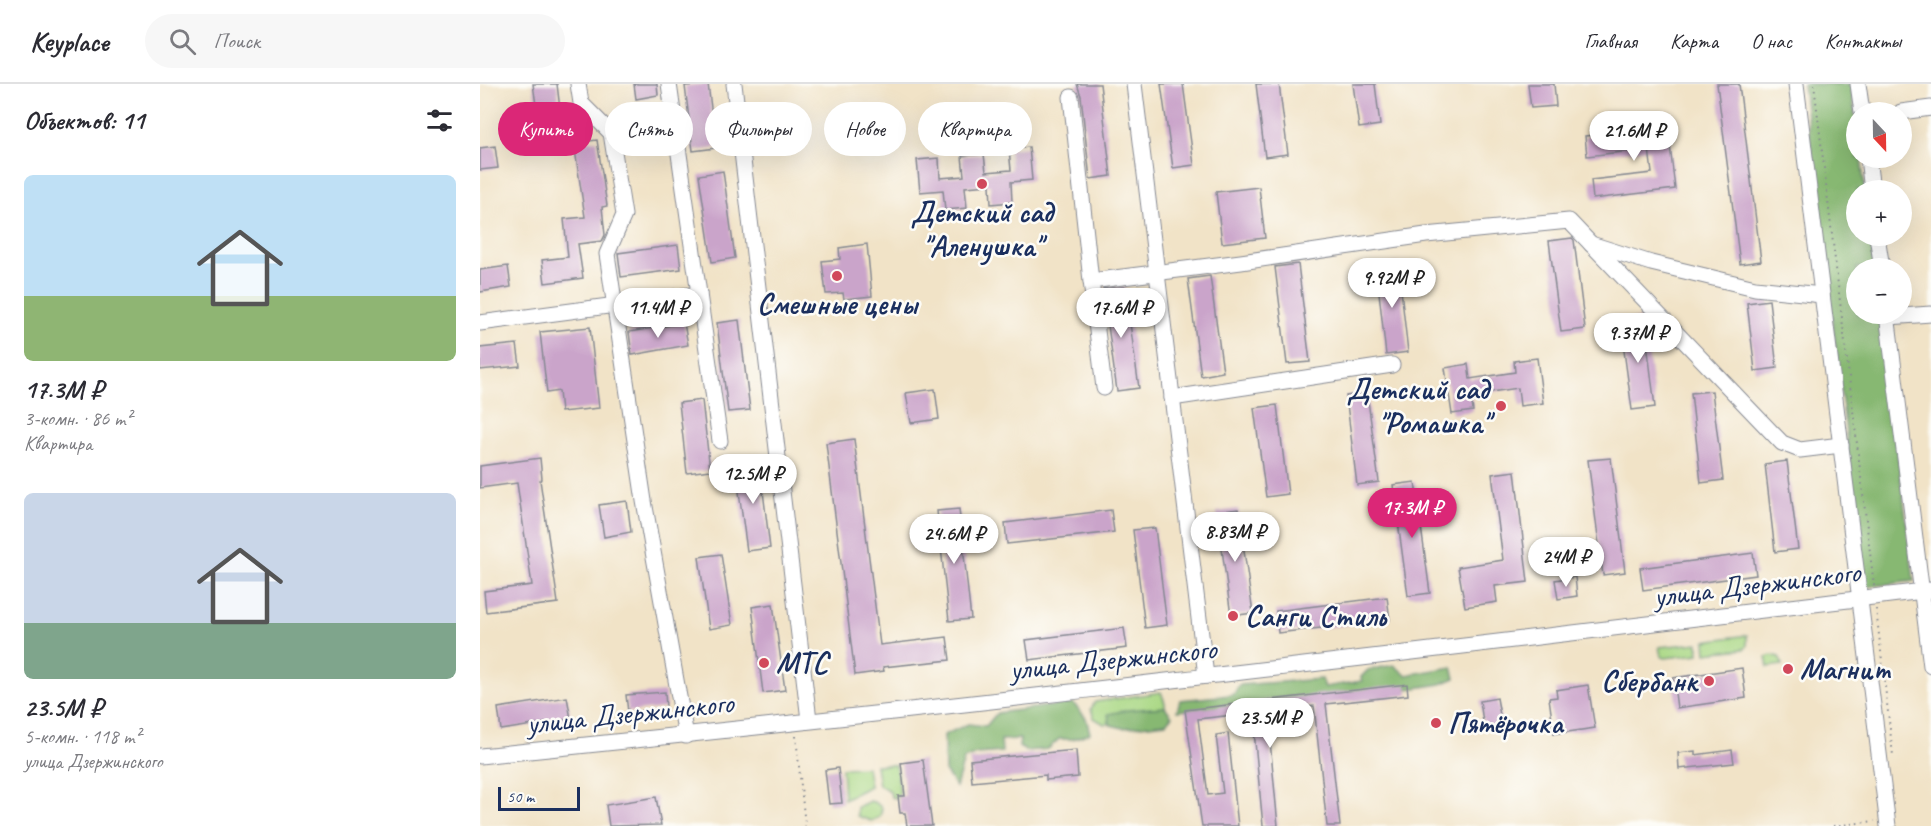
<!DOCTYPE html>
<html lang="ru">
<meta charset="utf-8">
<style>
body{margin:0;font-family:Caveat,sans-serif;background:#f7f7f7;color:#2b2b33;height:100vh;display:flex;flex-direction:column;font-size:22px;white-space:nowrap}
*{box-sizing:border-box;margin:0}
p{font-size:20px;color:#7c7c81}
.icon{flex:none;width:33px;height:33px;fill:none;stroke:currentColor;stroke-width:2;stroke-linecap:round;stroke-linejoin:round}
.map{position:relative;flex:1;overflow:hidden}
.drawer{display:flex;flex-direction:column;background:#fff;width:480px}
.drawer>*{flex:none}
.hud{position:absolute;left:18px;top:18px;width:570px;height:54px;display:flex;gap:12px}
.needle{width:39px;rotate:158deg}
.fabs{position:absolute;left:1366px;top:18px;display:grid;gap:12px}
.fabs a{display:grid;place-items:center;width:66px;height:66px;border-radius:50%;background:#fff;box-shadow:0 6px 24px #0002;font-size:30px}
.scale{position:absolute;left:18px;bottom:15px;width:82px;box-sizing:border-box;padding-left:6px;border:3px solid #1b2f5e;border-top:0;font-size:16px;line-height:21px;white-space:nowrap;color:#1b2f5e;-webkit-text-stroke:4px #fdfcf7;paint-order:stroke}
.price{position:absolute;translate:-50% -51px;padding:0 14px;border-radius:21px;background:#fff;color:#222;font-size:20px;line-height:39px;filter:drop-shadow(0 2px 3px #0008)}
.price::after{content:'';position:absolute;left:50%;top:36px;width:18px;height:14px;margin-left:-9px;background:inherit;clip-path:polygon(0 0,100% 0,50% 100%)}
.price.current{background:#db2777;color:#fff}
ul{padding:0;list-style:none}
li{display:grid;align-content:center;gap:12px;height:318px;padding:0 24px}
li span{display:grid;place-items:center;height:186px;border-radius:9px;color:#555}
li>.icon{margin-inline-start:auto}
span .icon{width:108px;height:108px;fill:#fffc;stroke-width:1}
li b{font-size:26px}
h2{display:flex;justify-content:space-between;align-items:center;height:72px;padding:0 24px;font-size:26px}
.chip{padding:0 21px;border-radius:27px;background:#fff;box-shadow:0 6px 24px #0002;font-size:21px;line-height:54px}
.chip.current{background:#db2777;color:#fff}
header{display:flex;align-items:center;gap:36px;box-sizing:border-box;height:84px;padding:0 30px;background:#fff;border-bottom:2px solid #e1e1e2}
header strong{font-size:28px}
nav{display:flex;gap:33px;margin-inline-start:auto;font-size:21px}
.search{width:420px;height:54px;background:#f7f7f7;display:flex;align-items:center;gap:15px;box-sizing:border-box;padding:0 21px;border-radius:33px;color:#7c7c81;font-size:22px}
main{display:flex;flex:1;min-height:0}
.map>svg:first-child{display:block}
</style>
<header>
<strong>Keyplace</strong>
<div class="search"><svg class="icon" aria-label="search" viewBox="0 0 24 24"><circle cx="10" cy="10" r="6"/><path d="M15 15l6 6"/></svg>Поиск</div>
<nav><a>Главная</a><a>Карта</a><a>О нас</a><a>Контакты</a></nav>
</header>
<main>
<section class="drawer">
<h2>Объектов: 11<svg class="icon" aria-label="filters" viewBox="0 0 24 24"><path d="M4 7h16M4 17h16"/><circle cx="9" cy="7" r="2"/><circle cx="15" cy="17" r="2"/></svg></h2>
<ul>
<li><span style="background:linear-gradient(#bfe0f5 65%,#8fb573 0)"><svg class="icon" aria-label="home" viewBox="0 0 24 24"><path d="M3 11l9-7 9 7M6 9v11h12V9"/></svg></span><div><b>17.3M ₽</b><p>3-комн. · 86 m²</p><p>Квартира</p></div></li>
<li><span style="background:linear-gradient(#c9d6e8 70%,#7fa58c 0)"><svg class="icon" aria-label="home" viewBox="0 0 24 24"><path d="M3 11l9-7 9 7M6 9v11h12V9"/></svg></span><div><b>23.5M ₽</b><p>5-комн. · 118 m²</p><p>улица Дзержинского</p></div></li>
</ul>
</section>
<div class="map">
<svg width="1451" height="742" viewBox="0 0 1451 742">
<rect width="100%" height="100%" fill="#fdfcf7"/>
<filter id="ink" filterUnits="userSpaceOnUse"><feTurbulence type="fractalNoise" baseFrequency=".0167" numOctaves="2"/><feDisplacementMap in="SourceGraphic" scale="12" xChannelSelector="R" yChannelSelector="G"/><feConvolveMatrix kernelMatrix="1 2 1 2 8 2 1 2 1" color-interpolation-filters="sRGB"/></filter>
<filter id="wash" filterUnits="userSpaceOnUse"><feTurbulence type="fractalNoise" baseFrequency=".008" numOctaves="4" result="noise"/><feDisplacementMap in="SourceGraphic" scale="24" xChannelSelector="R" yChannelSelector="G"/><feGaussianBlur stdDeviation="1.35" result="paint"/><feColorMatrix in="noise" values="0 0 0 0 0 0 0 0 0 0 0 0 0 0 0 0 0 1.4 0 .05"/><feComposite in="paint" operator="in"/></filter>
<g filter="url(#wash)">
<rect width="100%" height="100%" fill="#f1e3c7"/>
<!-- green -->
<g fill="#aad885" stroke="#628472" stroke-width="1.5">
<polygon points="1267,551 1267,562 1264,565 1226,569 1225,557"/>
<polygon points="1218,559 1219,570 1185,574 1181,572 1179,563"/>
<polygon points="1292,571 1299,573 1303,581 1288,583 1286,573"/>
<polygon points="681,608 685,619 685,632 624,640 614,634 611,625 615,618"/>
<polygon points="396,681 416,681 420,708 416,714 411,713 410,707 399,701"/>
<polygon points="387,683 390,702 364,715 362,684"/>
<polygon points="390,717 396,719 402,724 400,733 391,737 377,732 377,723"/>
</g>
<!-- forest -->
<g fill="#87b872" stroke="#517468" stroke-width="1.5">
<polygon points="1323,0 1371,0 1377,44 1377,74 1381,74 1385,106 1377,106 1377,152 1391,152 1395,184 1377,184 1377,230 1400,230 1434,497 1385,503"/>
<polygon points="914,581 926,591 972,583 975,594 961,600 935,604 697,627 700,616 751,611 754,610 759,601 841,595 845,603 882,597 881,593 888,586"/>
<polygon points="593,619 606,634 610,649 593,655 579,655 568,665 546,667 539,663 540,655 521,656 522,668 496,670 484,675 476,703 465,687 464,651 488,640 506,642 517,629"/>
<polygon points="685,623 692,632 686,639 643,644 630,641 628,630 647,626"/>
</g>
<g id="blocks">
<!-- building -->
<g fill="#caa4ca">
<polygon points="53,0 77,0 80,25 57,28"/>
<polygon points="154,0 177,0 178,11 156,15"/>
<polygon points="228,0 236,64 213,67 205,2"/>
<polygon points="597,0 620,0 631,92 610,95 601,12"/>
<polygon points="681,0 703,0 714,81 693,84"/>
<polygon points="776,0 799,0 808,70 785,73"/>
<polygon points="873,0 895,0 900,41 879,44"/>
<polygon points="1048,0 1074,0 1076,22 1051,24"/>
<polygon points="1237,0 1259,0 1281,177 1260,180"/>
<polygon points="1188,44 1195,105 1113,115 1111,96 1172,89 1169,65 1107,72 1105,52"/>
<polygon points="117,56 127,122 122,123 125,151 122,157 98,160 103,194 65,199 62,176 88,173 84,135 105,133 94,59"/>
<polygon points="15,62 18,84 0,86 0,64"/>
<polygon points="549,63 552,96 531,98 532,118 511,120 510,101 485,103 487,124 465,126 463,106 440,108 437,76 459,74 460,94 484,92 482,72 504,70 506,88 531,86 529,65"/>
<polygon points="243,87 255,174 232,178 219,91"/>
<polygon points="779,103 785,154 742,159 736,108"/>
<polygon points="1092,154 1094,156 1105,245 1081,248 1069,157"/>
<polygon points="387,160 392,212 364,215 363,209 346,210 342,177 360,175 359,164"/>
<polygon points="198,161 201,185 141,193 138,169"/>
<polygon points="918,179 928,268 906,271 896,182"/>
<polygon points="818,180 830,278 807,280 795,183"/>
<polygon points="28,182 31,203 0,208 0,186"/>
<polygon points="730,192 743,288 721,292 708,195"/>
<polygon points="645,203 659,304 637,307 623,205"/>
<polygon points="1289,216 1297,284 1275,287 1267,219"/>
<polygon points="1164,234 1175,323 1152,326 1140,237"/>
<polygon points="259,236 270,326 248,328 237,239"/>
<polygon points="204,239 208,261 152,271 149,248"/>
<polygon points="110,243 119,324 81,328 79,307 67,309 60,248"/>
<polygon points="37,260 40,282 0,286 0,264"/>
<polygon points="1057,274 1063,319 1040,322 1038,304 991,311 993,327 972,330 965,284 988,280 990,295 1035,288 1034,277"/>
<polygon points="455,305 459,335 431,339 426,309"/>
<polygon points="1232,307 1243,396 1221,399 1211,309"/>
<polygon points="887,309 899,398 877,401 866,312"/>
<polygon points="222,316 230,386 207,389 199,319"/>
<polygon points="797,321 808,410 786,413 774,324"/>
<polygon points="374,355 400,561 467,553 470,576 403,583 404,587 375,591 346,359"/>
<polygon points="60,374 62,395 60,396 78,519 6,528 4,507 52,501 37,399 0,404 0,382"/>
<polygon points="1131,374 1145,488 1123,491 1108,376"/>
<polygon points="279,375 290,464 267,467 255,378"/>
<polygon points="1307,377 1318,465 1295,468 1285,380"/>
<polygon points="1035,387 1048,498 1015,502 1017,518 985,523 978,483 1023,476 1012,390"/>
<polygon points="935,398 950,509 928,512 913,401"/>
<polygon points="147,417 151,448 124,453 119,421"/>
<polygon points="479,425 491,535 469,537 457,427"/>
<polygon points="758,425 773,529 751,532 737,428"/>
<polygon points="631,426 634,448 527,460 525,439"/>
<polygon points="675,444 687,541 665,544 653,446"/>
<polygon points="1273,469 1276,491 1163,506 1160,484"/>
<polygon points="241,470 252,541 229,545 219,473"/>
<polygon points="1095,493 1097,512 1078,515 1075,496"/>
<polygon points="907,513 910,536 798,549 796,527"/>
<polygon points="293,520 305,606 283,609 272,523"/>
<polygon points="644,544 647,564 549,576 546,556"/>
<polygon points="1262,584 1266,614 1197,624 1193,594"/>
<polygon points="927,600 928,611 846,620 860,742 847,742 834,622 718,635 728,711 743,709 736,651 748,649 758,742 722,742 705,626"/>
<polygon points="1108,601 1115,644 1074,650 1069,614 1077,613 1076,606"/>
<polygon points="185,608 186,624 148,628 146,611"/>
<polygon points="87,613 91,635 21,646 18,624"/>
<polygon points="1017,614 1022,642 1004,645 1000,617"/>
<polygon points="789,646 798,742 783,742 774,647"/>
<polygon points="596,666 598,693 566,696 566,691 492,698 490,676"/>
<polygon points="1252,666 1254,679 1199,685 1198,669 1215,667 1215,671"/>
<polygon points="443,676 452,742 427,742 425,729 420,729 418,712 425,712 421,679"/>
<polygon points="358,684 362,719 349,720 345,686"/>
<polygon points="176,713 181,741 129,742 126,721"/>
</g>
</g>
</g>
<g filter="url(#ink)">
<use href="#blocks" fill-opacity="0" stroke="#868992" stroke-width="1.5"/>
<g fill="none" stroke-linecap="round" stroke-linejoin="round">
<!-- minor casing -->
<g stroke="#868992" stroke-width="17">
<g id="minor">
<polyline points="98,0 101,19 131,49 144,131 127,170 164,417 206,652"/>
<polyline points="189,0 240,357"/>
<polyline points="254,0 329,636"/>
<polyline points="654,0 726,592"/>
<polyline points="1316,0 1408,742"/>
<polyline points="1378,0 1382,28"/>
<polyline points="591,13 611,197 761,178 946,151 1089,137 1302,359 1320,366 1361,361"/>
<polyline points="1421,28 1451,24"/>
<polyline points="1388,74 1392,106"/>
<polyline points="1397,152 1402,184"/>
<polyline points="1111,160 1171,179 1275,204 1342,211"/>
<polyline points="611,197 624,304"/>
<polyline points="1407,230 1451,582"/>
<polyline points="1408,233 1451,230"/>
<polyline points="0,239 219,210"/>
<polyline points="692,314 912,281"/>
<path d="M0 672C484 623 968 564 1451 506"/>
</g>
</g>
<!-- path -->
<g stroke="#868992" stroke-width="2" stroke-dasharray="1.5 4.5" stroke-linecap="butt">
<polyline points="1334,0 1394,502"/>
<polyline points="1396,525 1413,671"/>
<polyline points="316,652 325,742"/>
<polyline points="1353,742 1395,737"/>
</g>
<!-- minor -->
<use href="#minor" stroke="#fff" stroke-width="15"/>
</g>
</g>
<!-- markers -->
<g fill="#d1495b" stroke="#fdfcf7" stroke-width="2">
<circle cx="502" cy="100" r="6"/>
<circle cx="357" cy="192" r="6"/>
<circle cx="1021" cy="322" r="6"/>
<circle cx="753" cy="532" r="6"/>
<circle cx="284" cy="579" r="6"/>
<circle cx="1308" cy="585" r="6"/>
<circle cx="1229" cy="597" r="6"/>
<circle cx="956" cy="639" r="6"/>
</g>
<g text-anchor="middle" stroke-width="5" stroke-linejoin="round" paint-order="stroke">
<!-- poi labels -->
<g font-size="30" font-weight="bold" fill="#1b2f5e" stroke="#fdfcf7" text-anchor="start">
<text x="502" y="138" text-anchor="middle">Детский сад<tspan x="502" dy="34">"Аленушка"</tspan></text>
<text x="357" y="230" text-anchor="middle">Смешные цены</text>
<text x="1009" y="315" text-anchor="end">Детский сад<tspan x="1009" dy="34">"Ромашка"</tspan></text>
<text x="765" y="542">Санги Стиль</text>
<text x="296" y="589">МТС</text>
<text x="1320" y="595">Магнит</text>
<text x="1217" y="607" text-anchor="end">Сбербанк</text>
<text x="968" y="649">Пятёрочка</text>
</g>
<!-- street labels -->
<g font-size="30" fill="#1b2f5e" stroke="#fdfcf7">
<text transform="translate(1277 500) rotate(-7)" y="10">улица Дзержинского</text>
<text transform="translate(633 575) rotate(-6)" y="10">улица Дзержинского</text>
<text transform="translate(150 629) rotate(-6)" y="10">улица Дзержинского</text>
</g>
</g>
</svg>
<div class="fabs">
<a><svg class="needle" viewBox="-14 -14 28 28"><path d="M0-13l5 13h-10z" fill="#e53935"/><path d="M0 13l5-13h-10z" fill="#7c7c81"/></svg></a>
<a>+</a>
<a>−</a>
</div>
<div class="scale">50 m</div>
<b class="price" style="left:1154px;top:78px">21.6M ₽</b>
<b class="price" style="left:912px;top:225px">9.92M ₽</b>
<b class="price" style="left:178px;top:255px">11.4M ₽</b>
<b class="price" style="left:641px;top:255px">17.6M ₽</b>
<b class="price" style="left:1158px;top:280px">9.37M ₽</b>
<b class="price" style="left:273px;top:421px">12.5M ₽</b>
<b class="price current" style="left:932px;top:455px">17.3M ₽</b>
<b class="price" style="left:755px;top:479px">8.83M ₽</b>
<b class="price" style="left:474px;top:481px">24.6M ₽</b>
<b class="price" style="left:1086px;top:504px">24M ₽</b>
<b class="price" style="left:790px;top:665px">23.5M ₽</b>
<div class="hud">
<a class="chip current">Купить</a>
<a class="chip">Снять</a>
<a class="chip">Фильтры</a>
<a class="chip">Новое</a>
<a class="chip">Квартира</a>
</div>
</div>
</main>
